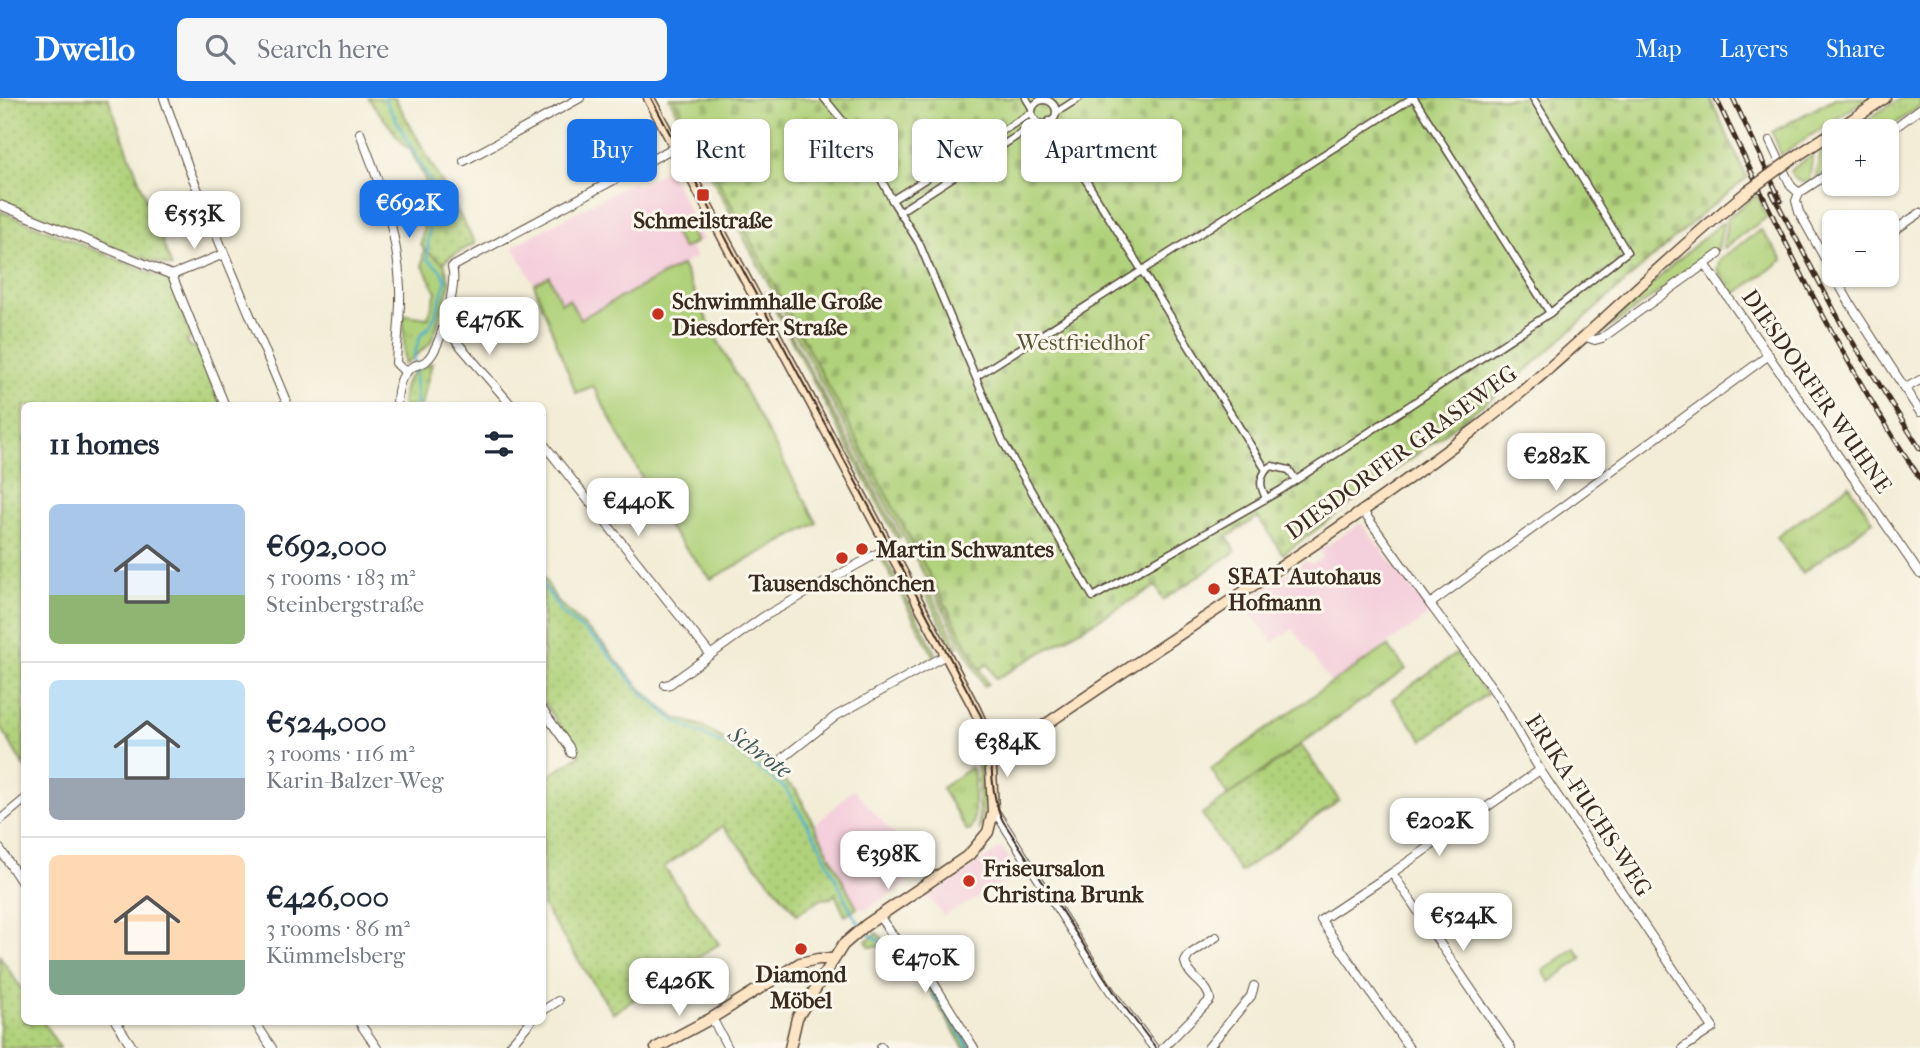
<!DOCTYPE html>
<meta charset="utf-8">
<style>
body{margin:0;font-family:"IM FELL French Canon",serif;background:#f6f6f7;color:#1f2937;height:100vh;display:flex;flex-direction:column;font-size:26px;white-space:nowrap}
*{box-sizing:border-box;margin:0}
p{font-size:23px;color:#747a83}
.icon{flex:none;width:38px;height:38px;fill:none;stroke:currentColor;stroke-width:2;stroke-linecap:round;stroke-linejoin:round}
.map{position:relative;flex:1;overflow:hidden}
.side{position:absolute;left:21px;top:304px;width:525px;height:623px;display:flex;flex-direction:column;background:#fff;border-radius:10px;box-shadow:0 2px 5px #0004}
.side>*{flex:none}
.banner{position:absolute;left:567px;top:21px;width:665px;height:63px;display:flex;gap:14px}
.controls{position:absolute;left:1822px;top:21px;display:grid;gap:14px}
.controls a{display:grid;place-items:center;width:77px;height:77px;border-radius:10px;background:#fff;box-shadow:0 2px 5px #0004;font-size:35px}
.price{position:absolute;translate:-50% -60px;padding:0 16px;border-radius:14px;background:#fff;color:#222;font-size:23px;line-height:46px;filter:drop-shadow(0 2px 4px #0008)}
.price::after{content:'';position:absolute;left:50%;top:42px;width:21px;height:16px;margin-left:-10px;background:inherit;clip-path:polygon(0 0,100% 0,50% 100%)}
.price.active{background:#1a73e8;color:#fff}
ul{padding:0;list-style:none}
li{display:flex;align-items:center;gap:21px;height:175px;padding:0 28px}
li+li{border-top:2px solid #e0e1e3}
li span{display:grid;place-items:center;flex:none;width:196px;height:140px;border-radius:10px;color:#555}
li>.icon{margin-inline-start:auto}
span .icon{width:84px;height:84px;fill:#fffc;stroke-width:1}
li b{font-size:30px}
h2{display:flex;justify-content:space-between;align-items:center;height:84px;padding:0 28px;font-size:30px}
.pill{padding:0 24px;border-radius:10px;background:#fff;box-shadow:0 2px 5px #0004;font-size:24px;line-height:63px}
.pill.active{background:#1a73e8;color:#fff}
header{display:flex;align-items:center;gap:42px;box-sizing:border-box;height:98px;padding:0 35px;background:#1a73e8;color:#fff}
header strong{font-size:33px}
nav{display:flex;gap:38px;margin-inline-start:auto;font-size:24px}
.search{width:490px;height:63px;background:#f6f6f7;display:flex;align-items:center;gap:18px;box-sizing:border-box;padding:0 24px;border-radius:10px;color:#747a83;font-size:26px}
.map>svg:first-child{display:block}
</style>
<header>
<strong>Dwello</strong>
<div class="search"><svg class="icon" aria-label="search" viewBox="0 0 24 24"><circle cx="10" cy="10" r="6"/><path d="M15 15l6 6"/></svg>Search here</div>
<nav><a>Map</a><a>Layers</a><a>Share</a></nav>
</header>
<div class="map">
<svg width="1920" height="950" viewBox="0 0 1920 950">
<defs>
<pattern id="grass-tufts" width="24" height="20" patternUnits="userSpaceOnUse" patternTransform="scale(1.75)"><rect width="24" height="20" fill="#b1d27b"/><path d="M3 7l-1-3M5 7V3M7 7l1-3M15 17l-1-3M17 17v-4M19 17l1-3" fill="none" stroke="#99b46a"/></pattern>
<pattern id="cemetery-stones" width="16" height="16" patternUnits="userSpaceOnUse" patternTransform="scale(1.75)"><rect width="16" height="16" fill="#b1d27b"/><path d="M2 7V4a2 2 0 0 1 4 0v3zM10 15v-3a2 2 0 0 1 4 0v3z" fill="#99b46a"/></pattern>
<pattern id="park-dots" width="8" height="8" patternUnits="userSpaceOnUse" patternTransform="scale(1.75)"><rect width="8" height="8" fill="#b1d27b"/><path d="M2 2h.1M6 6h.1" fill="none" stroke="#99b46a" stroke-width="1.8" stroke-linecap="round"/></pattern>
</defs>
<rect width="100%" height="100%" fill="#fbf7ec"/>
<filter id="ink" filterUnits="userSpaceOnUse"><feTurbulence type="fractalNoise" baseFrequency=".0143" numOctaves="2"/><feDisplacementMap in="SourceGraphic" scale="14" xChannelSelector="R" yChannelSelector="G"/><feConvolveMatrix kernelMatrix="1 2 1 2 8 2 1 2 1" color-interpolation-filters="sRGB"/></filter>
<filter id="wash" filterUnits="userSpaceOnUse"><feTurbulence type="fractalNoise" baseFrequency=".00686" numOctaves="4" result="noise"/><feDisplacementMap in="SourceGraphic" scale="28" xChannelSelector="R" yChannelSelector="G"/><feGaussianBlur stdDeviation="1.57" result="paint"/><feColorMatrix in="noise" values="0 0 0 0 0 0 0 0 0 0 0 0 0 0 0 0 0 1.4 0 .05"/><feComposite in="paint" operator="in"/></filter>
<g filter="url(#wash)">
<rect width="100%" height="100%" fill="#f3edd7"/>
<!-- built -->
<g fill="#f4cfdc">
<polygon points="668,71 703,142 690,149 696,159 580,221 561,205 549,178 534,186 513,148 634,83 637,88"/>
<polygon points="1361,425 1431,516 1331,585 1293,531 1273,544 1243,506 1305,463 1312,466 1323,459 1320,452"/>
<polygon points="854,691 910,755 897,764 910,783 867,811 857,810 815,727"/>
<polygon points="1002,749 1019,775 973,803 943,818 928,798"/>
</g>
<!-- grass -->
<g fill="url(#grass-tufts)" stroke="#767e4c" stroke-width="2">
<polygon points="669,0 674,0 931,480 927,482"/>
<polygon points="1835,0 1868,0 1781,57 1772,34"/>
<polygon points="1901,0 1920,0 1920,8 1885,33 1849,33"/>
<polygon points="1834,43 1834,69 1815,80 1821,51"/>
<path d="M1813 56 1809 84C1799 86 1795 81 1790 73Z"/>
<polygon points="1757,97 1767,119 1724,150 1723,148 1728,119"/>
<polygon points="1721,125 1723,125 1718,151 1598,238 1674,165"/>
<polygon points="1761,132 1783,162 1735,196 1717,171 1720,161"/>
<polygon points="424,152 444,165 450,185 438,225 430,246 404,267 404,217 428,220 436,194 422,166"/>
<polygon points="768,194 900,439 897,441 766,195"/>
<polygon points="1849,387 1873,423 1802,475 1777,439"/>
<polygon points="880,458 886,462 935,553 934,559"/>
<polygon points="932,483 988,586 984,588 931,488"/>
<polygon points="926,487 958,548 954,550 922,489"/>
<polygon points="1388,548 1406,571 1228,698 1211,671 1331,585"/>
<path d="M978 641C984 666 987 709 979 733L978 665 975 643Z"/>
<polygon points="970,670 974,672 974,722 971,732 967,733 942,690"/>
<polygon points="877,835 893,851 913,865 931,887 971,950 964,950 928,890 878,848 870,849 866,843"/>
<polygon points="1575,850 1582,860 1550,884 1543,873"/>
</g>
<!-- cemetery -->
<polygon fill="url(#cemetery-stones)" stroke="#767e4c" stroke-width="2" points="674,0 1710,0 1747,80 1705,113 1512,285 1283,456 1258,419 1227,439 1236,453 1163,502 1156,488 996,581 988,566 980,571"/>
<!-- park -->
<g fill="url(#park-dots)" stroke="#767e4c" stroke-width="2">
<polygon points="0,0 108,0 172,169 130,156 0,102"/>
<polygon points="368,0 395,0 475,145 447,161 444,165 424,152 421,145 425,120 425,81 409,49 405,48"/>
<polygon points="0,113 170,183 191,239 187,244 189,248 197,250 221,308 24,308 24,669 0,627"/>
<path d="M432 265 421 308H402C404 281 406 275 432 265Z"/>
<polygon points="543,478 557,503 603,546 638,588 661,609 675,620 702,628 757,662 796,692 857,810 845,818 835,796 831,800 822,801 797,816 723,728 664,769 719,846 613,915 543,808 543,682 580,657 543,603"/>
<polygon points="1457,555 1487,596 1423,642 1392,601"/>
<polygon points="1301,647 1339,702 1240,774 1202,716"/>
<polygon points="0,858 24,895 24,924 43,924 60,950 0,950"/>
</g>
<!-- pitch -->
<g fill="#b1d27b" stroke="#767e4c" stroke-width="2">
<polygon points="684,123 696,144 683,151 671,130"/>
<polygon points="682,167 712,232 817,425 711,481 669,430 593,288 576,295 534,186 549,178 561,205 569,201 580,221"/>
</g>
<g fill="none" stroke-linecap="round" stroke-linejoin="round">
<!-- stream -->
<g stroke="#4db0cc" stroke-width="2.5">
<polyline points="384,0 430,83 431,102 427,161 440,171 446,182 435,218 430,228 421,237 414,257 417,308"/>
<polyline points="542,485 561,514 599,545 640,593 675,623 734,652 785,690 818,744 852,815 861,828"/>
<polyline points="866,833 920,874 969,950"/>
</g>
</g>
</g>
<g filter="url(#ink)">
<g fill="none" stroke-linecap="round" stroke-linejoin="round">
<!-- pedestrian casing -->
<g stroke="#57473a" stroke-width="9">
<g id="pedestrian">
<polyline points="824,0 865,50 892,102 919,145 1003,344 1093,499 1281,392 1550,215 1627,154 1533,0"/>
<polyline points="1026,0 1032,10"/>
<polyline points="1414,0 1550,215"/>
<circle cx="1044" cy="14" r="12"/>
<polyline points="1057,14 1079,0"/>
<path d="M1049 23 1266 372C1259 383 1260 388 1266 400"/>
<polyline points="892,102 1031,15"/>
<polyline points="899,114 1037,25"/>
<polyline points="977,278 1412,0"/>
<polyline points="1266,372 1272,368 1289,372 1296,382"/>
</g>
</g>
<!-- minor casing -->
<g stroke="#57473a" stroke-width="10">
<g id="minor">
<polyline points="164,0 189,71 288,308"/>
<path d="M360 35C380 85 398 135 400 190 401 216 397 240 396 265L406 275"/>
<polyline points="1886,36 1920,11"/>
<polyline points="1770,43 1791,88 1799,95 1796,103 1799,114 1849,204 1920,314"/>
<polyline points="464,63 580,0"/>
<polyline points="1799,95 1834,72"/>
<polyline points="0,107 172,177"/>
<polyline points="1886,138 1920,115"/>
<polyline points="1705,166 1920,476"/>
<polyline points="172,177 225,308"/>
<polyline points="172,177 224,156"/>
<polyline points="444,229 512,308"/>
<polyline points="1586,239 1595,242 1602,240 1719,156"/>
<polyline points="1904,291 1920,282"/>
<path d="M397 308C397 294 399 277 412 269 417 266 424 266 427 262 441 250 458 186 452 169L675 49"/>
<polyline points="542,344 710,556"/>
<polyline points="1362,412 1430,506 1769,257"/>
<polyline points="1430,506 1495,594 1540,672 1713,930 1683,950"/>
<polyline points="665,587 670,586 763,519 889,449"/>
<polyline points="542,611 569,649 571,655"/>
<polyline points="784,659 836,618 946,557"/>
<polyline points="993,710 1111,894 1154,950"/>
<polyline points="0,722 24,702"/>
<polyline points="0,751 24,788"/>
<polyline points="1392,775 1511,950"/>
<polyline points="879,818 902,850 928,876 974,950"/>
<polyline points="542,913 558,903"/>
<polyline points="712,920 728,950"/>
<polyline points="116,924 133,950"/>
<polyline points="255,924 272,950"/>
<polyline points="359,924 377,950"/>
<polyline points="881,949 882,950"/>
<polyline points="508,950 530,924"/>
<path d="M1163 950 1210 902C1209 886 1188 880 1185 864L1189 857 1216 839"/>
<polyline points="1208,950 1251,898 1254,888"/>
<polyline points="1409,950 1321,822 1392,775 1540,672"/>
</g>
</g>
<!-- secondary casing -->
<g stroke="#57473a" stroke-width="13">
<g id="secondary">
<polyline points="649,0 974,609 986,635 990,649 993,714 988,734 969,757 866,827 843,847 797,920 790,950"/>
<polyline points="1789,63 1885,0"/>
<path d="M990 655 1004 653 1016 647C1169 540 1329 443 1478 329 1573 256 1655 168 1748 93"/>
<polyline points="656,950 712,920 800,865 818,861 833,861"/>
</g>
</g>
<!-- pedestrian -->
<use href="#pedestrian" stroke="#fff" stroke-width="6"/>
<!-- minor -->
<use href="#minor" stroke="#fff" stroke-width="8"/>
<!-- secondary -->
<use href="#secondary" stroke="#fde5c5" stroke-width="10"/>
<!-- tram -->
<path stroke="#3b2a1e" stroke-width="2" d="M651 0 981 618C997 652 986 690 1003 723L1118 900 1156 950"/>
<!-- rail casing -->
<g stroke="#3b2a1e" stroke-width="5">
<g id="rail">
<path d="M1716 0C1778 131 1839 260 1920 380"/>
<polyline points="1733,0 1781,103"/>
<polyline points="1772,95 1842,227 1920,351"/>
</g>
</g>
<!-- rail -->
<use href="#rail" stroke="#fbf7ec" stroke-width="2.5" stroke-dasharray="8" stroke-linecap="butt"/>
<!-- secondary-bridge casing -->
<g stroke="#57473a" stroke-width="13" stroke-linecap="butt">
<polyline id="secondary-bridge" points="1748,93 1789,63"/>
</g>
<!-- secondary-bridge -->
<use href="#secondary-bridge" stroke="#fde5c5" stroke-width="10"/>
</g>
</g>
<!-- markers -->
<g fill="#c8321e" stroke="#fbf7ec" stroke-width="2.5">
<rect x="696" y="90" width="14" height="14" rx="3.5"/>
<circle cx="658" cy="216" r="7"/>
<circle cx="862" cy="451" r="7"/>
<circle cx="842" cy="460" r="7"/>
<circle cx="1214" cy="491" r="7"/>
<circle cx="969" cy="783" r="7"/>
<circle cx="801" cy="851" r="7"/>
</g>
<g text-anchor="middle" stroke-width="6" stroke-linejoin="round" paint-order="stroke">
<!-- poi labels -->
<g font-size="23" font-weight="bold" fill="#3b2a1e" stroke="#fbf7ec" text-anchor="start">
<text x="703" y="130" text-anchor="middle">Schmeilstraße</text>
<text x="672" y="211">Schwimmhalle Große<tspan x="672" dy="26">Diesdorfer Straße</tspan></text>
<text x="876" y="459">Martin Schwantes</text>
<text x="1228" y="486">SEAT Autohaus<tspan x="1228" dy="26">Hofmann</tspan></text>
<text x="842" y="493" text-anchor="middle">Tausendschönchen</text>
<text x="983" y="778">Friseursalon<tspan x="983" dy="26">Christina Brunk</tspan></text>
<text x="801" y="884" text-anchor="middle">Diamond<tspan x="801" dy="26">Möbel</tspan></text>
</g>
<!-- park labels -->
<g font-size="23" fill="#585435" stroke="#fbf7ec">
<text x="1081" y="252">Westfriedhof</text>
</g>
<!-- street labels -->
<g font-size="23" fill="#3b2a1e" stroke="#fbf7ec">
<text transform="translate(1817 293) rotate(55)" y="8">DIESDORFER WUHNE</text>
<text transform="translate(1401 354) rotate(-36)" y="8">DIESDORFER GRASEWEG</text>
<text transform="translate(1589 707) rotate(57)" y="8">ERIKA-FUCHS-WEG</text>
</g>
<!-- water labels -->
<g font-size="24" font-style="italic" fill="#41595b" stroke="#fbf7ec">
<text transform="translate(760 654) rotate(36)" y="8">Schrote</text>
</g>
</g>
</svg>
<div class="controls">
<a>+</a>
<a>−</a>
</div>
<b class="price active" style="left:409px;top:142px">€692K</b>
<b class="price" style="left:194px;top:153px">€553K</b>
<b class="price" style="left:489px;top:259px">€476K</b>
<b class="price" style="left:1556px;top:395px">€282K</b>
<b class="price" style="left:638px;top:440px">€440K</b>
<b class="price" style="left:1007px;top:681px">€384K</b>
<b class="price" style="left:1439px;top:760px">€202K</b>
<b class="price" style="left:888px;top:793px">€398K</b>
<b class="price" style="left:1463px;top:855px">€524K</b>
<b class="price" style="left:925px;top:897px">€470K</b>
<b class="price" style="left:679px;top:920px">€426K</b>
<div class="banner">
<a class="pill active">Buy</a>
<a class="pill">Rent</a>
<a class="pill">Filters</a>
<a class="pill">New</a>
<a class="pill">Apartment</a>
</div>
<section class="side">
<h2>11 homes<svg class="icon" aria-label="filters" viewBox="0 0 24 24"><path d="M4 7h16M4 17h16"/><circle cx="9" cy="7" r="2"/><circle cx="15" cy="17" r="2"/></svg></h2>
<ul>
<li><span style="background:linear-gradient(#a9c7e8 65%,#8fb573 0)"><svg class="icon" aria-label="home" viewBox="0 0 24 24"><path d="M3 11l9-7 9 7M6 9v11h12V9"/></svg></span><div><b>€692,000</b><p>5 rooms · 183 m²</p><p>Steinbergstraße</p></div></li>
<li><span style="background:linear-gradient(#bfe0f5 70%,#9aa5b1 0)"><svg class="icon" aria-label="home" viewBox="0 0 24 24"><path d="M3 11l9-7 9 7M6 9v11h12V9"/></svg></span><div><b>€524,000</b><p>3 rooms · 116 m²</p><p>Karin-Balzer-Weg</p></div></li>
<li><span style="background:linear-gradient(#ffd9b3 75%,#7fa58c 0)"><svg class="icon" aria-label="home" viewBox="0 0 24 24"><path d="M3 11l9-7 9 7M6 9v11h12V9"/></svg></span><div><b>€426,000</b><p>3 rooms · 86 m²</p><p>Kümmelsberg</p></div></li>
</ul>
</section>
</div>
